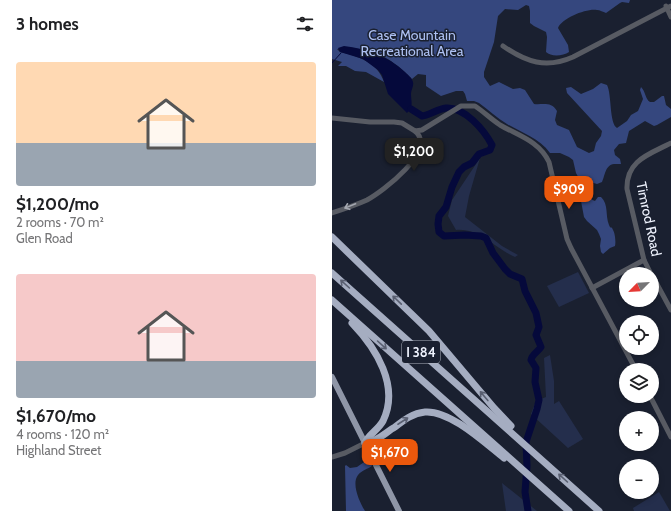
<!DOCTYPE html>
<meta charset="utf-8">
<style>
body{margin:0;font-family:Cabin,sans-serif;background:#f6f6f6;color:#202124;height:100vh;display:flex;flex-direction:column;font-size:15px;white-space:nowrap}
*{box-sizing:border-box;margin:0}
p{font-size:13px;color:#757577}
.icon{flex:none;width:22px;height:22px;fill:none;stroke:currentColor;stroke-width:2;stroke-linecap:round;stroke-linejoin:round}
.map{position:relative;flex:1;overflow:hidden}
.sheet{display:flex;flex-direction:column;background:#fff;width:332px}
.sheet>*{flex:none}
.needle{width:26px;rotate:246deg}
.buttons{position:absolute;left:287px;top:267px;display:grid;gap:8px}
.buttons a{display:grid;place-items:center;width:40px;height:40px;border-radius:50%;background:#fff;box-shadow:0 2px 6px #0003;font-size:20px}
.price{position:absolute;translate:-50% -34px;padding:0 9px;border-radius:8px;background:#ea580c;color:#fff;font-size:13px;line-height:26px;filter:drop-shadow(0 1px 2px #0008)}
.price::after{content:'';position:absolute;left:50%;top:24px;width:12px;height:9px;margin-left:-6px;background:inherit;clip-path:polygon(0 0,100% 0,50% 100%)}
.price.selected{background:#222;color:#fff}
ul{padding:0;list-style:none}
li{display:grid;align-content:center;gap:8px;height:212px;padding:0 16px}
li span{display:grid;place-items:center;height:124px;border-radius:4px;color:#555}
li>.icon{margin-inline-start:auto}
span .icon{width:72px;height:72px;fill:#fffc;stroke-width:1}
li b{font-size:17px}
h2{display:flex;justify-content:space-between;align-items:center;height:48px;padding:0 16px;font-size:17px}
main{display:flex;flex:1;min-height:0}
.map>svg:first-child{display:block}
</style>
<main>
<section class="sheet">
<h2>3 homes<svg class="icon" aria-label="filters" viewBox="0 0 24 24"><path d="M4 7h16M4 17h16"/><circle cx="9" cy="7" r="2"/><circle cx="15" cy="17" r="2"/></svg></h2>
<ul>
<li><span style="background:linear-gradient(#ffd9b3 65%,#9aa5b1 0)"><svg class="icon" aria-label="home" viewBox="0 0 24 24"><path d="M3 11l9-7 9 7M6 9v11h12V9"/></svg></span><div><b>$1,200/mo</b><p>2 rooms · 70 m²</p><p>Glen Road</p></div></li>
<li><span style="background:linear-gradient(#f6c9c9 70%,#9aa5b1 0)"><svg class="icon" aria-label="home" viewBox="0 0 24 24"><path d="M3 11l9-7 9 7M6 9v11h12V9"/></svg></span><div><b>$1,670/mo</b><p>4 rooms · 120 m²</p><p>Highland Street</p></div></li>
</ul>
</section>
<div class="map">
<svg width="339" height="511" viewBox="0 0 339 511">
<rect width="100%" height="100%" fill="#1a2030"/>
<!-- green -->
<g fill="#242e4c">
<path d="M148 158 137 196 133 217 170 246 186 255 183 257C162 248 148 228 124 230L116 216 120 200Z"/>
<polygon points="246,272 257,293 227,307 215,286"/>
<polygon points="218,355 222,381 222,404 227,401 251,439 236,448 199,414 204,401 214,397 212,358"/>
<polygon points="170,483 205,511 174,511"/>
<polygon points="327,492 338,511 302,511 301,508"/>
</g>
<!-- forest -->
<g fill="#35477e">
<path d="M0 0H298L297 3 290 2 288 3 274 13C271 12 268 10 265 10 255 8 230 18 226 28L236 45 237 52C231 56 219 57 214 52L215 37 214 32 202 26 198 23V11L197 6 194 5 186 10 173 9 166 16 162 42 152 72V77L158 86 167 82 181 89 188 88 193 90 202 104C211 105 219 101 225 111L223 120 225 125 237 130 245 147 257 153 262 151 264 143 269 136 270 131 235 93 234 88 239 87 249 94 261 89 269 83 275 85C280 95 277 123 285 128L295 121 299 115 306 111 311 99 308 90 309 87C314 92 313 99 318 102H322L330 96H332L334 105 339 109V117L325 125 322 126 313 121 297 131 294 143 287 144 282 150 283 155 288 159 289 164C286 164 284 164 282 164 273 165 273 176 270 182L265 184 258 182 253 184C254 190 256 199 263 201L266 197H269C277 205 273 215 277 225 279 230 279 225 281 230 283 233 284 242 283 246L278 248 271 254 269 252 268 246 269 239 267 234 265 230 255 221 252 217 249 201 250 184 244 173 241 160 237 157 228 153H218C207 138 190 133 175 124 165 118 157 110 147 103L142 101H135L133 94 131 91H124L109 96 94 86V75L86 74 80 79C59 57 36 45 5 49L8 52C25 56 46 62 52 82L34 72 23 71 14 66H6L10 62 0 59Z"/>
<path d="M35 460 39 463 40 466C36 469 30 470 26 475 19 484 28 503 33 511H14L13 466 14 465 18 468 25 467Z"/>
</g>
<!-- water -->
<path fill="#05093b" d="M12 46C35 49 56 56 73 72 76 75 80 78 81 82 82 86 79 90 79 94 79 102 82 107 75 113L56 94 50 75 46 70 31 59 8 52 6 48Z"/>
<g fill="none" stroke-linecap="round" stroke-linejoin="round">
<!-- stream -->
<polyline stroke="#05093b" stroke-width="1" points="0,63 9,53"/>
<!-- river -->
<path stroke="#05093b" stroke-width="7" d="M79 109 90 116C98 115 105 109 114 108 133 107 152 130 160 145L158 150 147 154 140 163 132 167 127 172 120 187 114 207 107 216 106 224 107 232 112 236 133 235 149 236 154 238 161 253 173 269 178 274 190 279 193 291 204 313 207 327 204 335 209 347C206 352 200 354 199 360L204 368 203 382 207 400 205 409 194 442 195 466 193 492 196 511"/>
<!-- minor -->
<g stroke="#585b63" stroke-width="5">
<polyline points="334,6 339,17"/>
<path d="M171 46C194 62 214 69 241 57L339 6"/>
<path d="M0 118 38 122H62L70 123 83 131 90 130 129 106H143C152 112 159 119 168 125 187 136 207 141 217 162L235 239 239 248 304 370"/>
<path d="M0 213C12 209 24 205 35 200 50 192 106 150 83 131"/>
<path d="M319 274 312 260 295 189C294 160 318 154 339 143"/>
<polyline points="320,275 339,310"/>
<polyline points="260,288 312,260"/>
<polyline points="318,396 339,437"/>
<polyline points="0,457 13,453 33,443"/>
</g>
<!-- major -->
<polyline stroke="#8f96a7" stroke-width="6" points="0,377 67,511"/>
<!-- highway -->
<g stroke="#a5adc1" stroke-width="7">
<polyline points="0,237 97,331 162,408 179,426"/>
<polyline points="0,273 267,511"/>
<polyline points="0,300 237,511"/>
<path d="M20 323C44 348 68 386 51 421 46 430 36 435 33 443"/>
<path d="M33 443C44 443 54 432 63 427 72 420 81 413 93 412 118 410 153 443 172 458"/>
</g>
</g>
<!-- one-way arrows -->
<defs><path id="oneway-shaft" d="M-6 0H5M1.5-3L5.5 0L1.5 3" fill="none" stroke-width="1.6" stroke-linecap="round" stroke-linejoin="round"/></defs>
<use stroke="#a4a7b0" href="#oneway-shaft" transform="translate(18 206) rotate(158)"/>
<g stroke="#595f71">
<use href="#oneway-shaft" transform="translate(13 284) rotate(-138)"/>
<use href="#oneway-shaft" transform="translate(65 300) rotate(-136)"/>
<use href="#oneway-shaft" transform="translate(50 345) rotate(42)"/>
<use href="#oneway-shaft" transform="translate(152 396) rotate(-130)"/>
<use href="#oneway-shaft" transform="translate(71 421) rotate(-33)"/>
<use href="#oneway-shaft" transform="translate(231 478) rotate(-138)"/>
</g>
<g text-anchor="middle" stroke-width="3" stroke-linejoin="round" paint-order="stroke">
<!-- shield labels -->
<rect fill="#1a2030" stroke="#afb4c0" stroke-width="1" x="70" y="341" width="38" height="22" rx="3"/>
<g font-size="13" font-weight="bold" fill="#eff3fe">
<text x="89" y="357">I 384</text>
</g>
<!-- park labels -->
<g font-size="14" fill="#adc0f2" stroke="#1a2030">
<text x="80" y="40">Case Mountain<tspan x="80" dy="16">Recreational Area</tspan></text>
</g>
<!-- street labels -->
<g font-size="14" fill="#eff3fe" stroke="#1a2030">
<text transform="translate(317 219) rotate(78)" y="5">Timrod Road</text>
</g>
</g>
</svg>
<div class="buttons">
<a><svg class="needle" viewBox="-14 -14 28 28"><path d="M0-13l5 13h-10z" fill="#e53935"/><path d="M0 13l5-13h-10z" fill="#757577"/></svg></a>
<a><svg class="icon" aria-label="locate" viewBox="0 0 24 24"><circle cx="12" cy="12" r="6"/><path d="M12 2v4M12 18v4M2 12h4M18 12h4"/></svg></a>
<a><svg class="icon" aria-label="layers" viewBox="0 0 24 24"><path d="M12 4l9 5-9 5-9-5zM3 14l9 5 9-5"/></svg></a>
<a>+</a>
<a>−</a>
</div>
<b class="price selected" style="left:82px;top:172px">$1,200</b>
<b class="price" style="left:237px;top:210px">$909</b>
<b class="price" style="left:58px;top:473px">$1,670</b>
</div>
</main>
